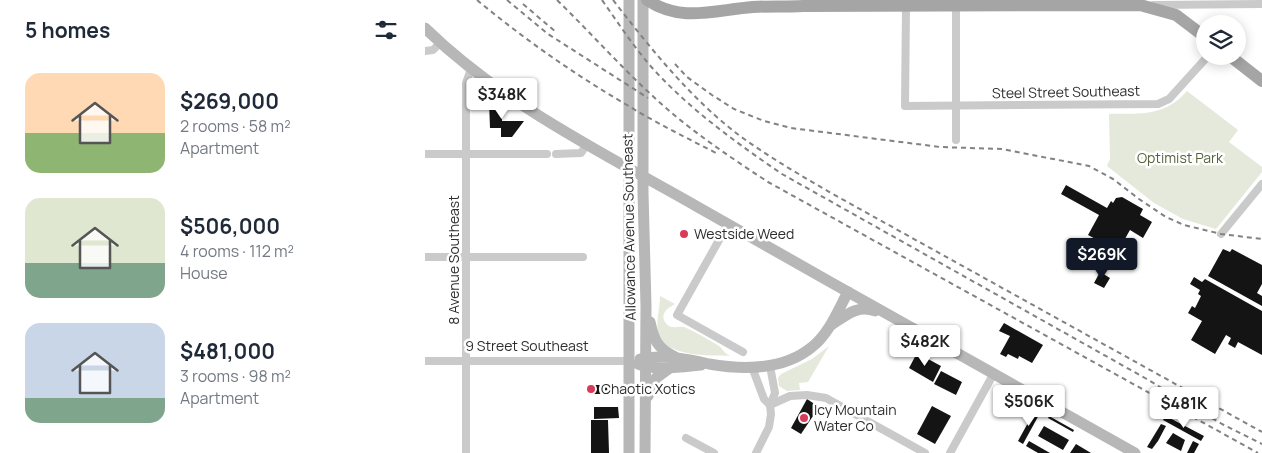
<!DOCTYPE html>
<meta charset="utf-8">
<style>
body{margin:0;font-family:Manrope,sans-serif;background:#f2f2f3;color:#1f2937;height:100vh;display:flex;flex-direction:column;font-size:19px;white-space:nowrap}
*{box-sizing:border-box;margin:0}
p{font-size:16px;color:#747a83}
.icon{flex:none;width:28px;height:28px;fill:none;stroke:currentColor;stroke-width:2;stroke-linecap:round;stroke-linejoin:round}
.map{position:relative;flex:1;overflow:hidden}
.sheet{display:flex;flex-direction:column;background:#fff;width:425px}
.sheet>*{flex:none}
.fabs{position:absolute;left:771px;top:15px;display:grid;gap:10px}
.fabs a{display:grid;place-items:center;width:50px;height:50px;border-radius:50%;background:#fff;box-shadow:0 2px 12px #0003;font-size:25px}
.price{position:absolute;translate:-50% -42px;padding:0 11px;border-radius:5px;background:#fff;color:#222;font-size:16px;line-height:32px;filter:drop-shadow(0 1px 2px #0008)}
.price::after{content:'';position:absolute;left:50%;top:30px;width:15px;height:11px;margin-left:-8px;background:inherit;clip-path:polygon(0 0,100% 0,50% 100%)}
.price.selected{background:#111827;color:#fff}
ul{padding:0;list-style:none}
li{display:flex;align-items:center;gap:15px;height:125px;padding:0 25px}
li span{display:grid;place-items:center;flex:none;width:140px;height:100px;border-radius:15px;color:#555}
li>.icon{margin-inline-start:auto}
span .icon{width:60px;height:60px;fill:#fffc;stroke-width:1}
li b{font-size:21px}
h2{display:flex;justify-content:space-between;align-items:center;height:60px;padding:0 25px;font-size:21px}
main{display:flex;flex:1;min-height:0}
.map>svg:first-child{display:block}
</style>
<main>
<section class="sheet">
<h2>5 homes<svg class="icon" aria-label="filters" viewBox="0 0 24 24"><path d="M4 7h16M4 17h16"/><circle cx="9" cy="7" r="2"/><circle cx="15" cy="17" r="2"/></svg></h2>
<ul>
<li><span style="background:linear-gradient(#ffd9b3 60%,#8fb573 0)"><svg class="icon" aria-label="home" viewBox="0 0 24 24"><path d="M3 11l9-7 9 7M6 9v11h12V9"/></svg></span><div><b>$269,000</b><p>2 rooms · 58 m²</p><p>Apartment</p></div></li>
<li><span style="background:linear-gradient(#dfe7d0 65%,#7fa58c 0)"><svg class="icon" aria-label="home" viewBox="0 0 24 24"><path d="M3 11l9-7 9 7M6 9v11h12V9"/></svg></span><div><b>$506,000</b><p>4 rooms · 112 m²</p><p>House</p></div></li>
<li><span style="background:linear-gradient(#c9d6e8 75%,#7fa58c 0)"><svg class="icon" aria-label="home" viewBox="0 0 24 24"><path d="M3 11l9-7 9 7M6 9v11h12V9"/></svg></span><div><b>$481,000</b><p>3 rooms · 98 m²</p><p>Apartment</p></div></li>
</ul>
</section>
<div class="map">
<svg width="837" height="453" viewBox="0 0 837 453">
<rect width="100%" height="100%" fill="#fff"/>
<!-- green -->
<g fill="#e4e9db">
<path d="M762 91 813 130 804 142 837 167V172L791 229 758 219 729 203 682 166 685 159 684 114C717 113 739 117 762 91Z"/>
<path d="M235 296 250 304C243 308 235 313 240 322 245 330 252 326 259 327 265 329 288 342 294 346 299 350 299 354 306 356 285 355 238 358 233 331 231 321 235 307 235 296Z"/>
<polygon points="404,346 383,382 374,383 375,390 362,391 354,386 353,378 356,374 387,359"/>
</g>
<!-- building -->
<g fill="#141414">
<polygon points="64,101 77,101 77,121 99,121 87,137 76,137 76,128 65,128"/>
<polygon points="641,185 682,208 686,201 688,203 691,198 697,197 718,209 715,215 727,222 718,238 705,230 693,251 663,235 674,215 636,194"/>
<circle cx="703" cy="251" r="7"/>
<polygon points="798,249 805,252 807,249 837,265 837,284 832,293 837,296 837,306 783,276"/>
<polygon points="675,272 685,278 679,288 669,283"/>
<polygon points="769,277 777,282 780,279 837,311 837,355 813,342 810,348 803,344 806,338 801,335 790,354 766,340 777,321 763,313 767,306 770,308 776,296 773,294 775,290 765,284"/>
<polygon points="579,323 618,345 607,363 594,356 593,359 583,354 581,357 575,354 585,336 574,331"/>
<polygon points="492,353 516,366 508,382 484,368"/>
<polygon points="516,371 537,382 531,395 509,384"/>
<rect x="163" y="385" width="31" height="9"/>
<polygon points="382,399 394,407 376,434 366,428"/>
<polygon points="507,406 526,416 510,444 492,434"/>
<polygon points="169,407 193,407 194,418 169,419"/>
<polygon points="610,410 615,413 598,444 593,441"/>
<polygon points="624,416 649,430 648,432 623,418"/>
<polygon points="741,416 779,436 776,441 738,420"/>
<polygon points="166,420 183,420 184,453 166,453"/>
<polygon points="736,424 741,426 733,441 727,449 722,447"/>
<polygon points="619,426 644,440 638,450 613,436"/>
<polygon points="748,433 760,440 756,451 741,443"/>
<polygon points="604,441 625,453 613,453 601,446"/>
<polygon points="768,441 774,444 769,453 762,453"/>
<polygon points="651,444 666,453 645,453"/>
</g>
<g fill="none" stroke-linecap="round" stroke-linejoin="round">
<!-- street -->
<g stroke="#cacaca" stroke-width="8">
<polyline points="728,5 837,4"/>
<polyline points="481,6 480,106 733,104 744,99 783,56"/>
<polyline points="0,51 8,50 15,43"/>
<polyline points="531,140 531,6"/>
<polyline points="0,154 122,154"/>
<polyline points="131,154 156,153 162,144"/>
<polyline points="303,224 252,315 318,352"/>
<polyline points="796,234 837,184"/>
<polyline points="0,257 158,257"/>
<polyline points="0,361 205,361"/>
<polyline points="327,367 339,399 345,405"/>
<polyline points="345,405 365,396 382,395 401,398 500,453"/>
<polyline points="261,438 289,453"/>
<polyline points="41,453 41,83 46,69"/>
<polyline points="331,453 344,427 346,414 345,405 350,393 345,366"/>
<polyline points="525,453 569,373"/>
</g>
<!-- secondary -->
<g stroke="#b7b7b7" stroke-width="11">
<polyline points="204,0 204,453"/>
<polyline points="218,0 218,193 221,306 220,453"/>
<path d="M0 28C78 104 178 153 271 206 417 289 564 371 710 453"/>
<path d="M225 322C229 340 232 348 250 357"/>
<path d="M406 325C420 316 433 304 450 311"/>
<path d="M215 359C238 354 262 359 284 364 318 370 359 370 387 347 404 334 413 310 423 292"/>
<path d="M213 364C232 371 256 367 276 365"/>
<polyline points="223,396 231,378 246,367"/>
</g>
<!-- primary -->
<g stroke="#a5a5a5" stroke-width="12">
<path d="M222 0C257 23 289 10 328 7 344 6 361 7 378 6L715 5 751 15 780 37"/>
<polyline points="805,56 837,81"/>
</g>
<!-- rail -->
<g stroke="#828282" stroke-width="2" stroke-dasharray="5 4" stroke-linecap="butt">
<path d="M52 0C99 39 149 74 202 105 231 123 262 138 293 154"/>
<polyline points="82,0 123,34 223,98"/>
<path d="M132 0C169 36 202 74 241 108 272 135 308 159 343 182L833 453"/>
<path d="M177 0C194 24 210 49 230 71 267 111 313 144 357 174L720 378 797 424 837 444"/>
<path d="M188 0C226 49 266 99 315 136 344 157 375 175 406 193L837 432"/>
<polyline points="98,4 132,33"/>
<polyline points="250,64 262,77 287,95 309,109 339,121 366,128 515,147 577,149 664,166 688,179 714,199 741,217 759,225 796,234 837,239"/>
</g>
</g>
<!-- markers -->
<g fill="#d83b58" stroke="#fff" stroke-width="2">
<circle cx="259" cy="234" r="5"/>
<circle cx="166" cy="389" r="5"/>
<circle cx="379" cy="418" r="5"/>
</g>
<g text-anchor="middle" stroke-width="5" stroke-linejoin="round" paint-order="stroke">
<!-- street labels -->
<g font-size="14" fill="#2d2d2d" stroke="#fff">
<text transform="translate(641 92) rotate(-1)" y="5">Steel Street Southeast</text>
<text transform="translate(204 227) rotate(-91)" y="5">Allowance Avenue Southeast</text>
<text transform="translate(29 260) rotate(-90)" y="5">8 Avenue Southeast</text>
<text x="102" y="351">9 Street Southeast</text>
</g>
<!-- park labels -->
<g font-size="14" fill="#54653e" stroke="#fff">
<text x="755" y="163">Optimist Park</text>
</g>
<!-- poi labels -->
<g font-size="14" fill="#2d2d2d" stroke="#fff" text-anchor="start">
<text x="269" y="239">Westside Weed</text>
<text x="176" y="394">Chaotic Xotics</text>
<text x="389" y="415">Icy Mountain<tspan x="389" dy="16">Water Co</tspan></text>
</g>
</g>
</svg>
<div class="fabs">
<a><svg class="icon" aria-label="layers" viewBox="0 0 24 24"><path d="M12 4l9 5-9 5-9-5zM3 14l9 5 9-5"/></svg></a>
</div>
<b class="price" style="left:77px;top:120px">$348K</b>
<b class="price selected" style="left:677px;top:280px">$269K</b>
<b class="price" style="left:500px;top:367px">$482K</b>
<b class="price" style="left:604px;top:427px">$506K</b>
<b class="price" style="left:759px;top:429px">$481K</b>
</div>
</main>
